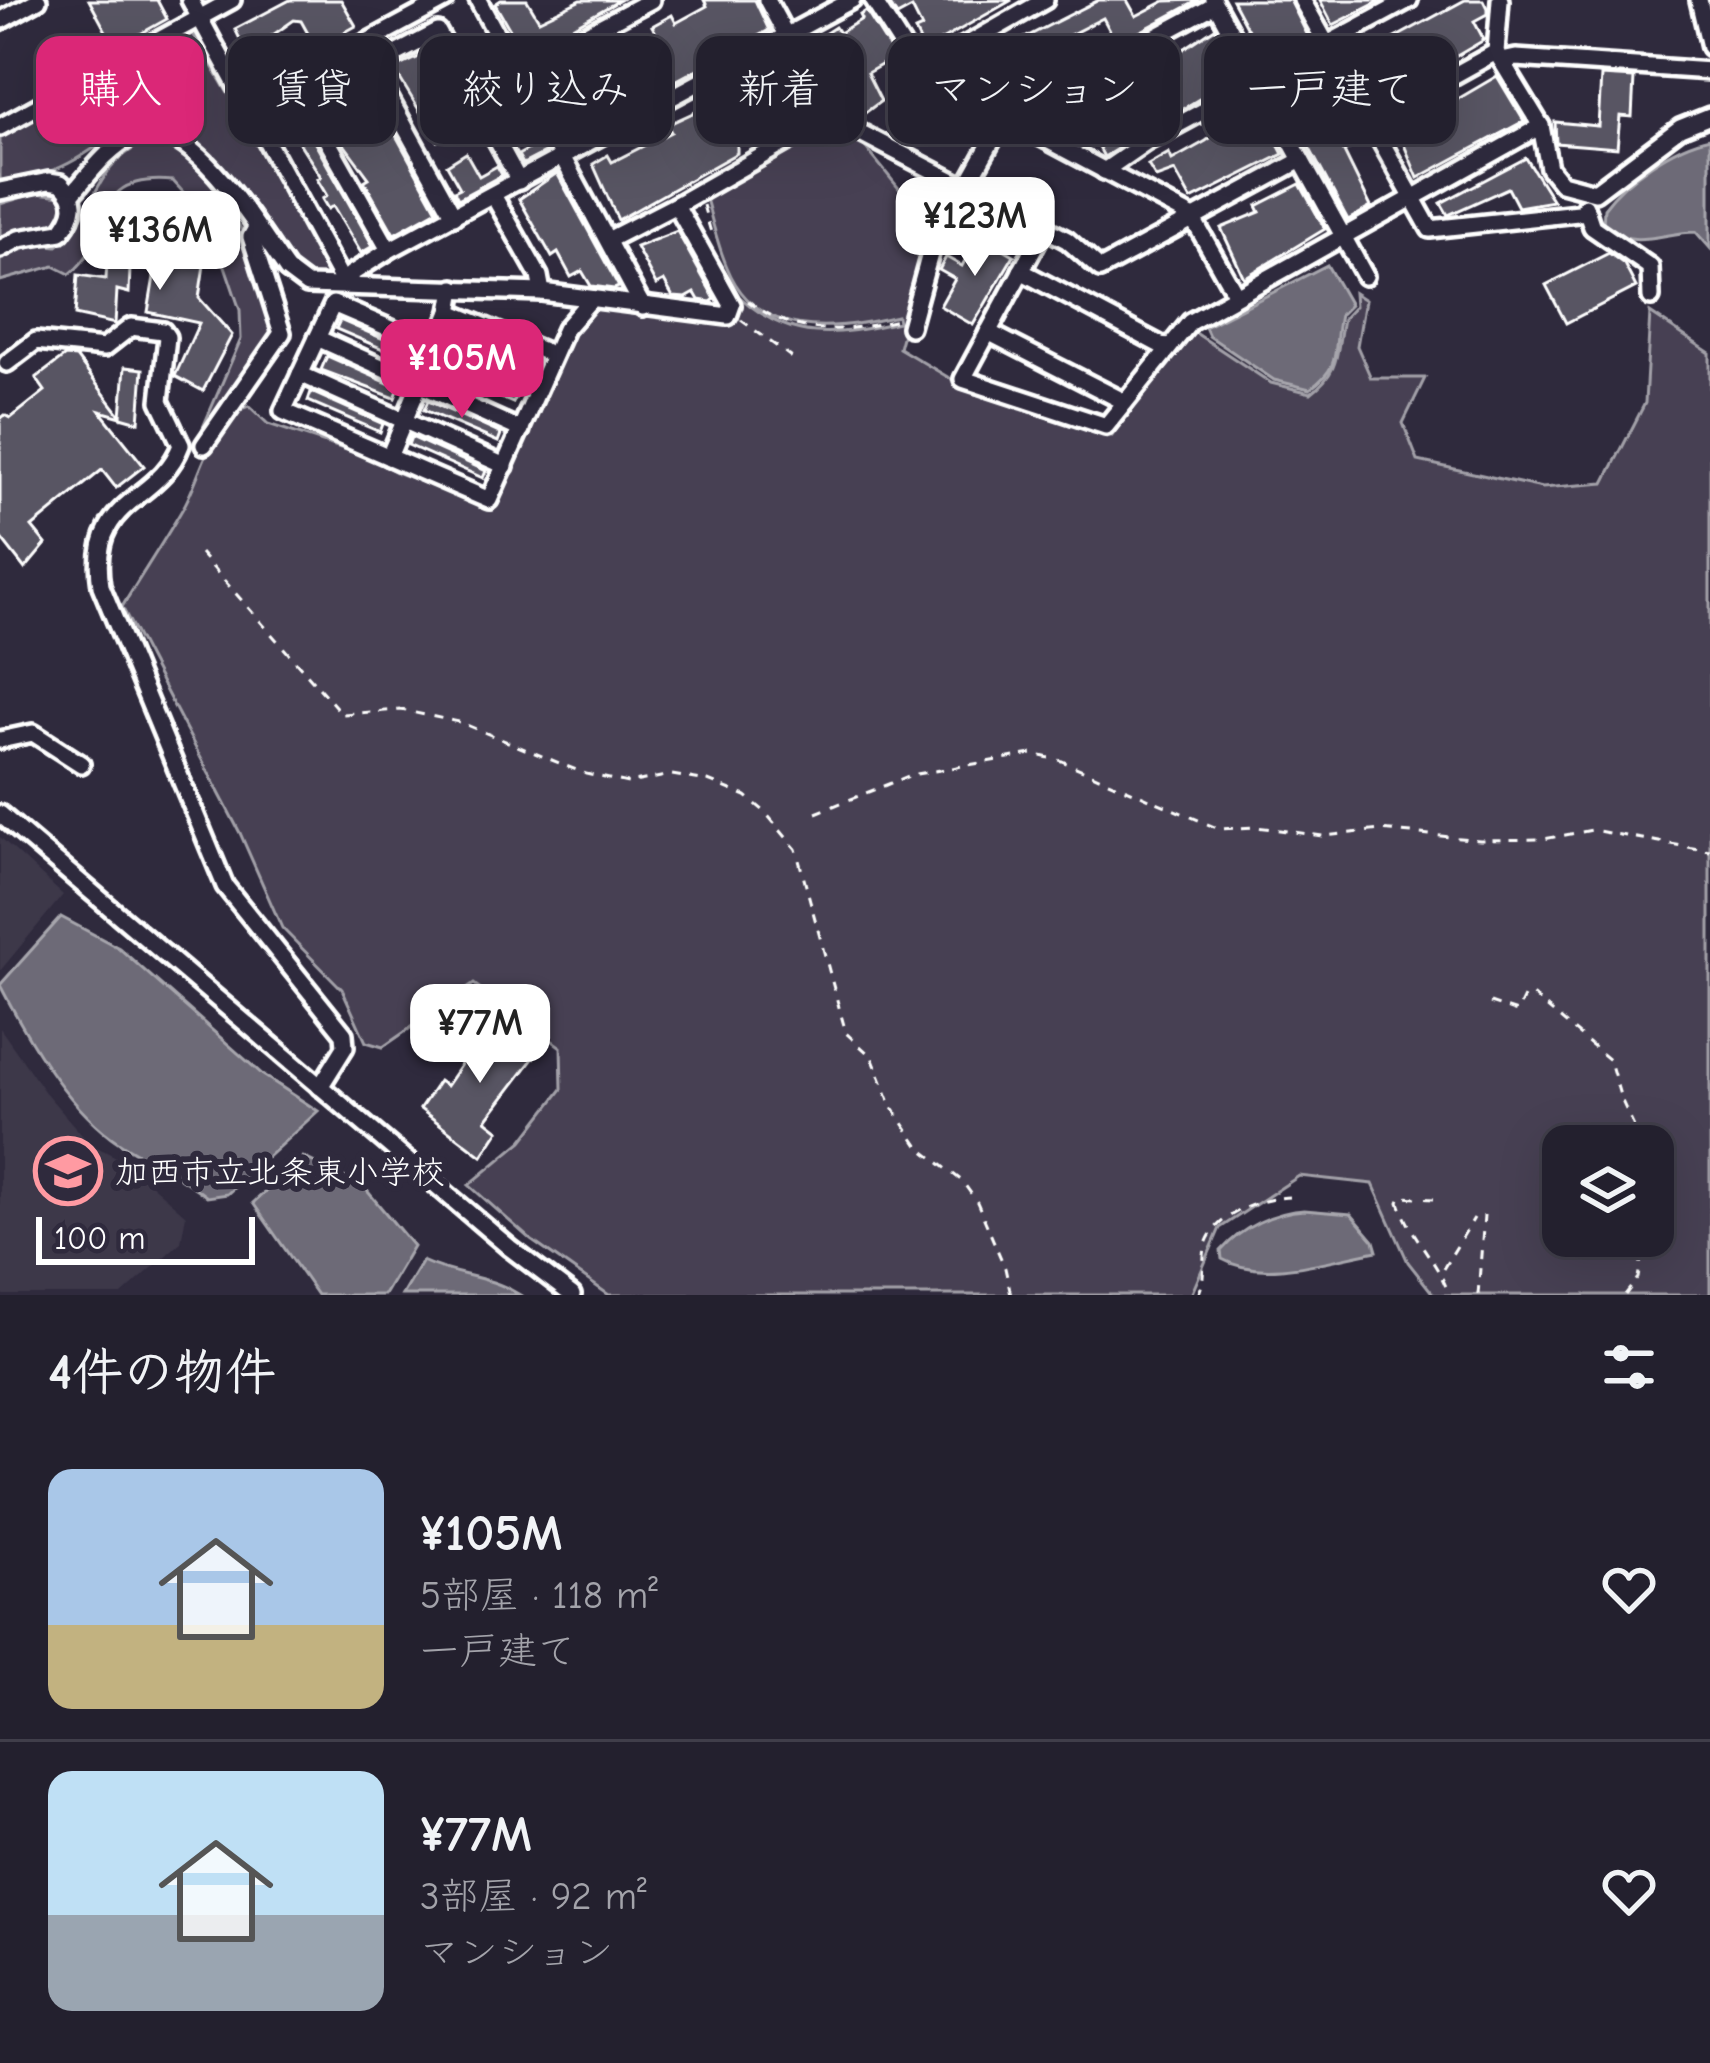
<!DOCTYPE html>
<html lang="ja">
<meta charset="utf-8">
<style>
body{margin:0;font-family:"Comic Neue","Klee One",sans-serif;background:#2f2d3a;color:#f1f3f6;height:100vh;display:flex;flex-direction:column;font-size:45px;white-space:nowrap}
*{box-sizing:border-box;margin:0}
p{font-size:39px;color:#a3a3aa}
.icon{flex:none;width:66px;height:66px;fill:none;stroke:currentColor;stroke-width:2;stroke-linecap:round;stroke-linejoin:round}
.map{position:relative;height:1295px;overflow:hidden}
.sheet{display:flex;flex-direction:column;background:#23202e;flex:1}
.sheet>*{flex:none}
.hud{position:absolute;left:36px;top:36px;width:1638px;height:108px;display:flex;gap:24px}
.fabs{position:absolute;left:1542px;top:1125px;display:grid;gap:24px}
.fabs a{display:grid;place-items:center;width:132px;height:132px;border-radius:24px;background:#23202e;box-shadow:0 12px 48px #0002,0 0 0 3px #403e4a;font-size:60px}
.scale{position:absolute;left:36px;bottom:30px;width:219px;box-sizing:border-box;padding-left:12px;border:6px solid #fff;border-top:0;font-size:33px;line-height:42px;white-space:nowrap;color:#fff;-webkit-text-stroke:9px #2f2a3d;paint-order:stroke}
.price{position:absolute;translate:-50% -102px;padding:0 27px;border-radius:24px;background:#fff;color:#222;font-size:39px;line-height:78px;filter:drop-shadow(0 3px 6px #0008)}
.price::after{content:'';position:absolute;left:50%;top:72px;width:36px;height:27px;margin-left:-18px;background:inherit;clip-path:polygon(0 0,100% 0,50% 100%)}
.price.on{background:#db2777;color:#fff}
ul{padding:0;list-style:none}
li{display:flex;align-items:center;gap:36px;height:300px;padding:0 48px}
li+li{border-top:3px solid #403e4a}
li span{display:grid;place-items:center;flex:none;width:336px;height:240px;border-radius:24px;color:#555}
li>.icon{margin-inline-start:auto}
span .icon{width:144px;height:144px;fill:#fffc;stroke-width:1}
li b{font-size:51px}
h2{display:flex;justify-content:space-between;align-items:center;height:144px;padding:0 48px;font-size:51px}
.pill{padding:0 42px;border-radius:24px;background:#23202e;box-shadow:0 12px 48px #0002,0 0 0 3px #403e4a;font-size:42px;line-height:108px}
.pill.on{background:#db2777;color:#fff}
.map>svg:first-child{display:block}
</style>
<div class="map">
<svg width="1710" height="1295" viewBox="0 0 1710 1295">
<rect width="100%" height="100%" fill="#2f2a3d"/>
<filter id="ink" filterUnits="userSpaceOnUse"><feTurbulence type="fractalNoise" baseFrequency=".00833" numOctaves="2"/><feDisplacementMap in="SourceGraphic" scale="24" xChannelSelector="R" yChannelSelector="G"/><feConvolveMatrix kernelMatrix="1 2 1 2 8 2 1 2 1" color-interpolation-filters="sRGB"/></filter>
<g filter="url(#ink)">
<!-- built -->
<g fill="#3c3749">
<polygon points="0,837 63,895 0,971"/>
<polygon points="0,1028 44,1091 89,1143 124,1161 186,1215 181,1242 122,1295 0,1295"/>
</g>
<!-- green -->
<g fill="#464152" stroke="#a2a0a8" stroke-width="3" fill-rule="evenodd">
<path d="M191 30 296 210 327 275 315 282C257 256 216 100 137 126 111 133 88 155 63 166 44 175 21 178 0 183V133Z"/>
<path d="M827 127 857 137 901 191 938 205 899 348 956 382 1112 436 1149 380 1194 332 1271 383 1311 393C1341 371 1336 352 1343 319L1355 306 1354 293 1365 300 1357 346 1371 378H1425L1403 423 1418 461 1542 488 1604 483 1645 403 1650 313 1710 353V1295H1434L1408 1262 1373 1184 1299 1176 1220 1228 1191 1295H609L531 1240 469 1185 522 1141 562 1089 561 1047 474 984 383 1047 366 1042 342 989 282 928 240 833 122 607C142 574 164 541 183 508 201 478 211 417 249 406L268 424 368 457 398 473 488 507 569 331 592 301 727 311 741 298C791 343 837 336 898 322L897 316C835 331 756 340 727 267 717 244 712 219 705 195ZM1563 1146H1653V1236H1563Z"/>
<path d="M145 142C160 143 168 144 180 152 221 178 281 290 275 338L202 442 198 439 241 339 240 310 210 222 173 181C83 173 118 237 70 274L54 266 0 281V257L39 244 57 246C100 209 89 170 145 142Z"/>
<path d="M36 193 63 196 68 208C52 234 25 226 0 238V204Z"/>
</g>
<!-- water -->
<g fill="#6d6a77" stroke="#a7a6ad" stroke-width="3">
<path d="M1710 138V248L1696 232C1663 232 1634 250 1603 227L1604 208C1626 178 1673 146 1710 138Z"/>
<path d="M1327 265 1350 305 1340 315C1332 351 1344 364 1310 389L1274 380 1209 336 1205 327Z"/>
<path d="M61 917 119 948 263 1075 318 1111 227 1194 207 1197C176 1172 141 1159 111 1137 63 1101 27 1037 0 985Z"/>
<polygon points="303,1157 364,1187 413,1246 384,1295 317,1295 253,1203"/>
<path d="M1304 1210 1351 1214 1374 1241 1377 1251C1332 1259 1264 1283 1222 1259L1221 1251C1242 1227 1273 1212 1304 1210Z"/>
<path d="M422 1261C456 1277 487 1274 520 1295H402Z"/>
</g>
<!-- building -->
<g fill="#595564" stroke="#fff" stroke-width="3">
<polygon points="89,0 157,0 167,19 115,48"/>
<polygon points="290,0 341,0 356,26 316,48 301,21 294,20 263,42 279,69 260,80 235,29"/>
<polygon points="501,0 527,0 539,20 581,0 620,0 524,54 495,4"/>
<polygon points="704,0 755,0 769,30 574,136 565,120 593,105 578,79 601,66 597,59 633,32 650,69 670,58 652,26 672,15 676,23 707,6"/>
<polygon points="1012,0 924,50 915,31 922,28 912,8 897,16 888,2"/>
<polygon points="1099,0 1127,0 1136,16 1165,1 1199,0 1117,44 1103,18 1070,35 1084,62 1006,104 997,100 1003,93 985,58"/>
<polygon points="1232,0 1290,0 1310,40 1266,64"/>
<polygon points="1320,0 1382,0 1333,25"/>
<polygon points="1465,0 1483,0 1487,8 1487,14 1474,21 1484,40 1375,104 1369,94 1375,91 1354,60"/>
<polygon points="866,11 895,57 867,73 881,101 858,118 827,71 830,69 818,38 835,27 839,33 862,19 860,15"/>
<polygon points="1215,28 1240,74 1104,157 1086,123 1065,136 1048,120 1071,106 1075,113 1145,75"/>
<polygon points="434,50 480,134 467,141 459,128 438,141 394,69"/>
<polygon points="783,55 813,110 771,134 766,125 737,142 737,153 618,220 593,164 608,155 612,162 671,132 667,125 721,100 744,85 741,79 756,71 753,67"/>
<polygon points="1326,68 1366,139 1344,152 1371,207 1348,220 1280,93"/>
<polygon points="503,71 546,152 523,164 518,155 527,150 514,128 519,125 500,92 487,96 480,85"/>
<polygon points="1497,76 1524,121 1418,178 1397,128 1415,119 1417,123"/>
<polygon points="1601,76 1634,78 1632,117 1620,116 1617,148 1556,143 1555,122 1598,126"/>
<polygon points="371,90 437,210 394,234 364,181 369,178 340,139 350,133 337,111"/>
<polygon points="1257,104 1283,154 1191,200 1175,171 1156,178 1148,165 1169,153 1172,160 1206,141 1218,132 1215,127"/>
<polygon points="298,113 373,246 361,253 333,206 328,209 322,199 327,196 317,179 321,177 285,120"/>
<polygon points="466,153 479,176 497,166 502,175 458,199 454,191 460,188 447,165"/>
<polygon points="1526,158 1553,201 1518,207 1508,188 1448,215 1441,203"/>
<polygon points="557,173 619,287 614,289 591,286 582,271 571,277 558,253 552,257 519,199"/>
<polygon points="1300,184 1325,229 1244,278 1221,228 1260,212 1257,206"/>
<polygon points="130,209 173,214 168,259 204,265 199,298 232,335 203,391 175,376 199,323 148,312 155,271 130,268 129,293 117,290 115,324 75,315 78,275 106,279 107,262 125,266"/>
<polygon points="677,231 715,299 711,302 699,300 695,293 686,298 673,297 664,281 656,285 636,247"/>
<polygon points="979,235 1014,255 973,325 940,306 955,279 939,270 946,257 962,266"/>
<polygon points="1609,253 1624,264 1636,287 1566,323 1546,285"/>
<polygon points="340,320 414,352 411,361 336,329"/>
<polygon points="460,329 532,359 526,373 456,338"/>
<polygon points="65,356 76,357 121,416 125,367 143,369 139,422 100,411 144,466 116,488 102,470 32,527 46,544 25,569 0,537 0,419 5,415 11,418 45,391 36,378"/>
<polygon points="327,356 399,388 395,398 321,370"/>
<polygon points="442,364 517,395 513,403 439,372"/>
<polygon points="311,392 383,424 380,432 308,401"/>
<polygon points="428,401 501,434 498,442 424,410"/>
<polygon points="411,437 486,471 483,478 408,445"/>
<polygon points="493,1018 538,1052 486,1120 499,1130 482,1156 420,1109 439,1081 446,1086"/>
</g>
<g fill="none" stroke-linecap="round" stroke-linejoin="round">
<!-- minor casing -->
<g stroke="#fff" stroke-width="24">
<g id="minor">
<polyline points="190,0 344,284"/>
<polyline points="478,0 643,307"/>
<polyline points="767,0 830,117 1067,240 1100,269 1301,160"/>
<polyline points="873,0 919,72 1192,217 1236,295"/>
<polyline points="1213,0 1365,276"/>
<polyline points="1302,0 1430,229 1587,212"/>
<polyline points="1500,0 1496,52 1541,126 1549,168 1561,183 1595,192 1680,128 1710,116"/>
<polyline points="1699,0 1710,47"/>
<polyline points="0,21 38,0"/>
<polyline points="1502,61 1516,58 1710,71"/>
<polyline points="372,67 454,216"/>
<polyline points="517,71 651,0"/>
<polyline points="919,72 1045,0"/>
<polyline points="250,105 445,0"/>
<polyline points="1370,122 1496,52"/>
<polyline points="0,127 232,0"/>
<polyline points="1104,171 1146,142 1409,0"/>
<path d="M0 191 49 181 61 183C79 200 75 214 61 232L19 239 0 249"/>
<path d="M72 194C91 172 108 148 134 135 188 109 259 232 287 270L307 285 542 292 728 316 732 305 676 205 830 117"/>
<polyline points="493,195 539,276 542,292"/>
<polyline points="1585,206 1592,227 1650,267 1651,297"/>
<polyline points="1044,229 963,379 1106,426 1190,322 1541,126"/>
<polyline points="608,240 676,205"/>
<polyline points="389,250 305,101 438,32 519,181"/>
<polyline points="1021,271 1168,349"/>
<polyline points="344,284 351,274 389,250 852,0"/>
<polyline points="450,312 553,355"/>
<polyline points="910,327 931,250 1004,119 1215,5"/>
<polyline points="988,332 1125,402"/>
<polyline points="317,338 521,430"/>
<path d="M7 363 36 341 104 348 131 327 163 331 167 337 160 401 181 445C159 504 87 497 101 586L225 886 344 1034 345 1047 320 1087"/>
<polyline points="300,374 505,466"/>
<polyline points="537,391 333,304 283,411 489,500 565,329 591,299"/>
<polyline points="204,445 282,333 251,237 256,228"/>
<polyline points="389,457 450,312 454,288"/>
<polyline points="0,740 33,733 81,764"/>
<polyline points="0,814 510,1248 572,1295"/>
</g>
</g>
<!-- path -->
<g stroke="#fff" stroke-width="3" stroke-dasharray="9 9" stroke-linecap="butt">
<polyline points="703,205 712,236"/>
<path d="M748 301C796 337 841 333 897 320"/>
<polyline points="741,320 795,360"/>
<polyline points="200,553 342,714 401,710 459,722 586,774 628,783 672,775 708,781 746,796 764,811 796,849 846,1033 872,1057 891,1105 919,1147 962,1181 977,1202 1005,1268 1011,1295"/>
<polyline points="816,813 911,775 1032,754 1062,761 1219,829 1257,827 1323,836 1381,830 1480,840 1544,839 1592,830 1710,851"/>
<polyline points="1490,1003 1517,1012 1524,997 1532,995 1610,1061 1621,1099 1643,1146"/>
<path d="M1434 1199 1401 1197 1399 1202C1410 1237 1438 1260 1449 1295"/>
<polyline points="1443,1269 1474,1218"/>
<path d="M1198 1295C1206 1279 1202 1265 1205 1248 1212 1215 1261 1198 1291 1197"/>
<polyline points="1478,1295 1484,1215"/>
<polyline points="1625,1295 1638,1278 1645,1236"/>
</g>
<!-- minor -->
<use href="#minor" stroke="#2f2a3d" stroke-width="15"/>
</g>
</g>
<!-- icons -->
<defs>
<g id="school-ring" transform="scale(3.45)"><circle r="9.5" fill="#2f2a3d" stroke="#ff9aa2" stroke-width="1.5"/><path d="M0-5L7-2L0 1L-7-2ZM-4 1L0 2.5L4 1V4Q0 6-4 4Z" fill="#ff9aa2"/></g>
</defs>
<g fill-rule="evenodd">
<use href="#school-ring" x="68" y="1171"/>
</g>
<g text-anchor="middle" stroke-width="12" stroke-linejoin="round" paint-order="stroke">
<!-- poi labels -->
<g font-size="33" fill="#fff" stroke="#2f2a3d" text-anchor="start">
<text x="115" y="1183">加西市立北条東小学校</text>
</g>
</g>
</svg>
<div class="fabs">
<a><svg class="icon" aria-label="layers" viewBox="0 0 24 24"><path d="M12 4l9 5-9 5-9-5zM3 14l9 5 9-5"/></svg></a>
</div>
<div class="scale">100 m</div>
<b class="price" style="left:975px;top:279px">¥123M</b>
<b class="price" style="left:160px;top:293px">¥136M</b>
<b class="price on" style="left:462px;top:421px">¥105M</b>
<b class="price" style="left:480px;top:1086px">¥77M</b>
<div class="hud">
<a class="pill on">購入</a>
<a class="pill">賃貸</a>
<a class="pill">絞り込み</a>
<a class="pill">新着</a>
<a class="pill">マンション</a>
<a class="pill">一戸建て</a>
</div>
</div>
<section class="sheet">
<h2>4件の物件<svg class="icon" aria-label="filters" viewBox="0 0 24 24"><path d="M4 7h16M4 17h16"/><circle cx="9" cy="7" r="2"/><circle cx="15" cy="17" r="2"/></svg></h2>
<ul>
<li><span style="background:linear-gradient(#a9c7e8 65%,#c2b280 0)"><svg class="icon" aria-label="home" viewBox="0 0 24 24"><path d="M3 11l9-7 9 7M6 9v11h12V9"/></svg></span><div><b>¥105M</b><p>5部屋 · 118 m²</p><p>一戸建て</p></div><svg class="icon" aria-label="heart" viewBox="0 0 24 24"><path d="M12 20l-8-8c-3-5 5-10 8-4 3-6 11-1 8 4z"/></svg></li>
<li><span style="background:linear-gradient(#bfe0f5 60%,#9aa5b1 0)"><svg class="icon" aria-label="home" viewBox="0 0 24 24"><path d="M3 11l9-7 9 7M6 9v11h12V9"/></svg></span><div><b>¥77M</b><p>3部屋 · 92 m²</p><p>マンション</p></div><svg class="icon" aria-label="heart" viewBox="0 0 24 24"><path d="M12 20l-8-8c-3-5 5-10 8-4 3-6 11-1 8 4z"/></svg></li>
</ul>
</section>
